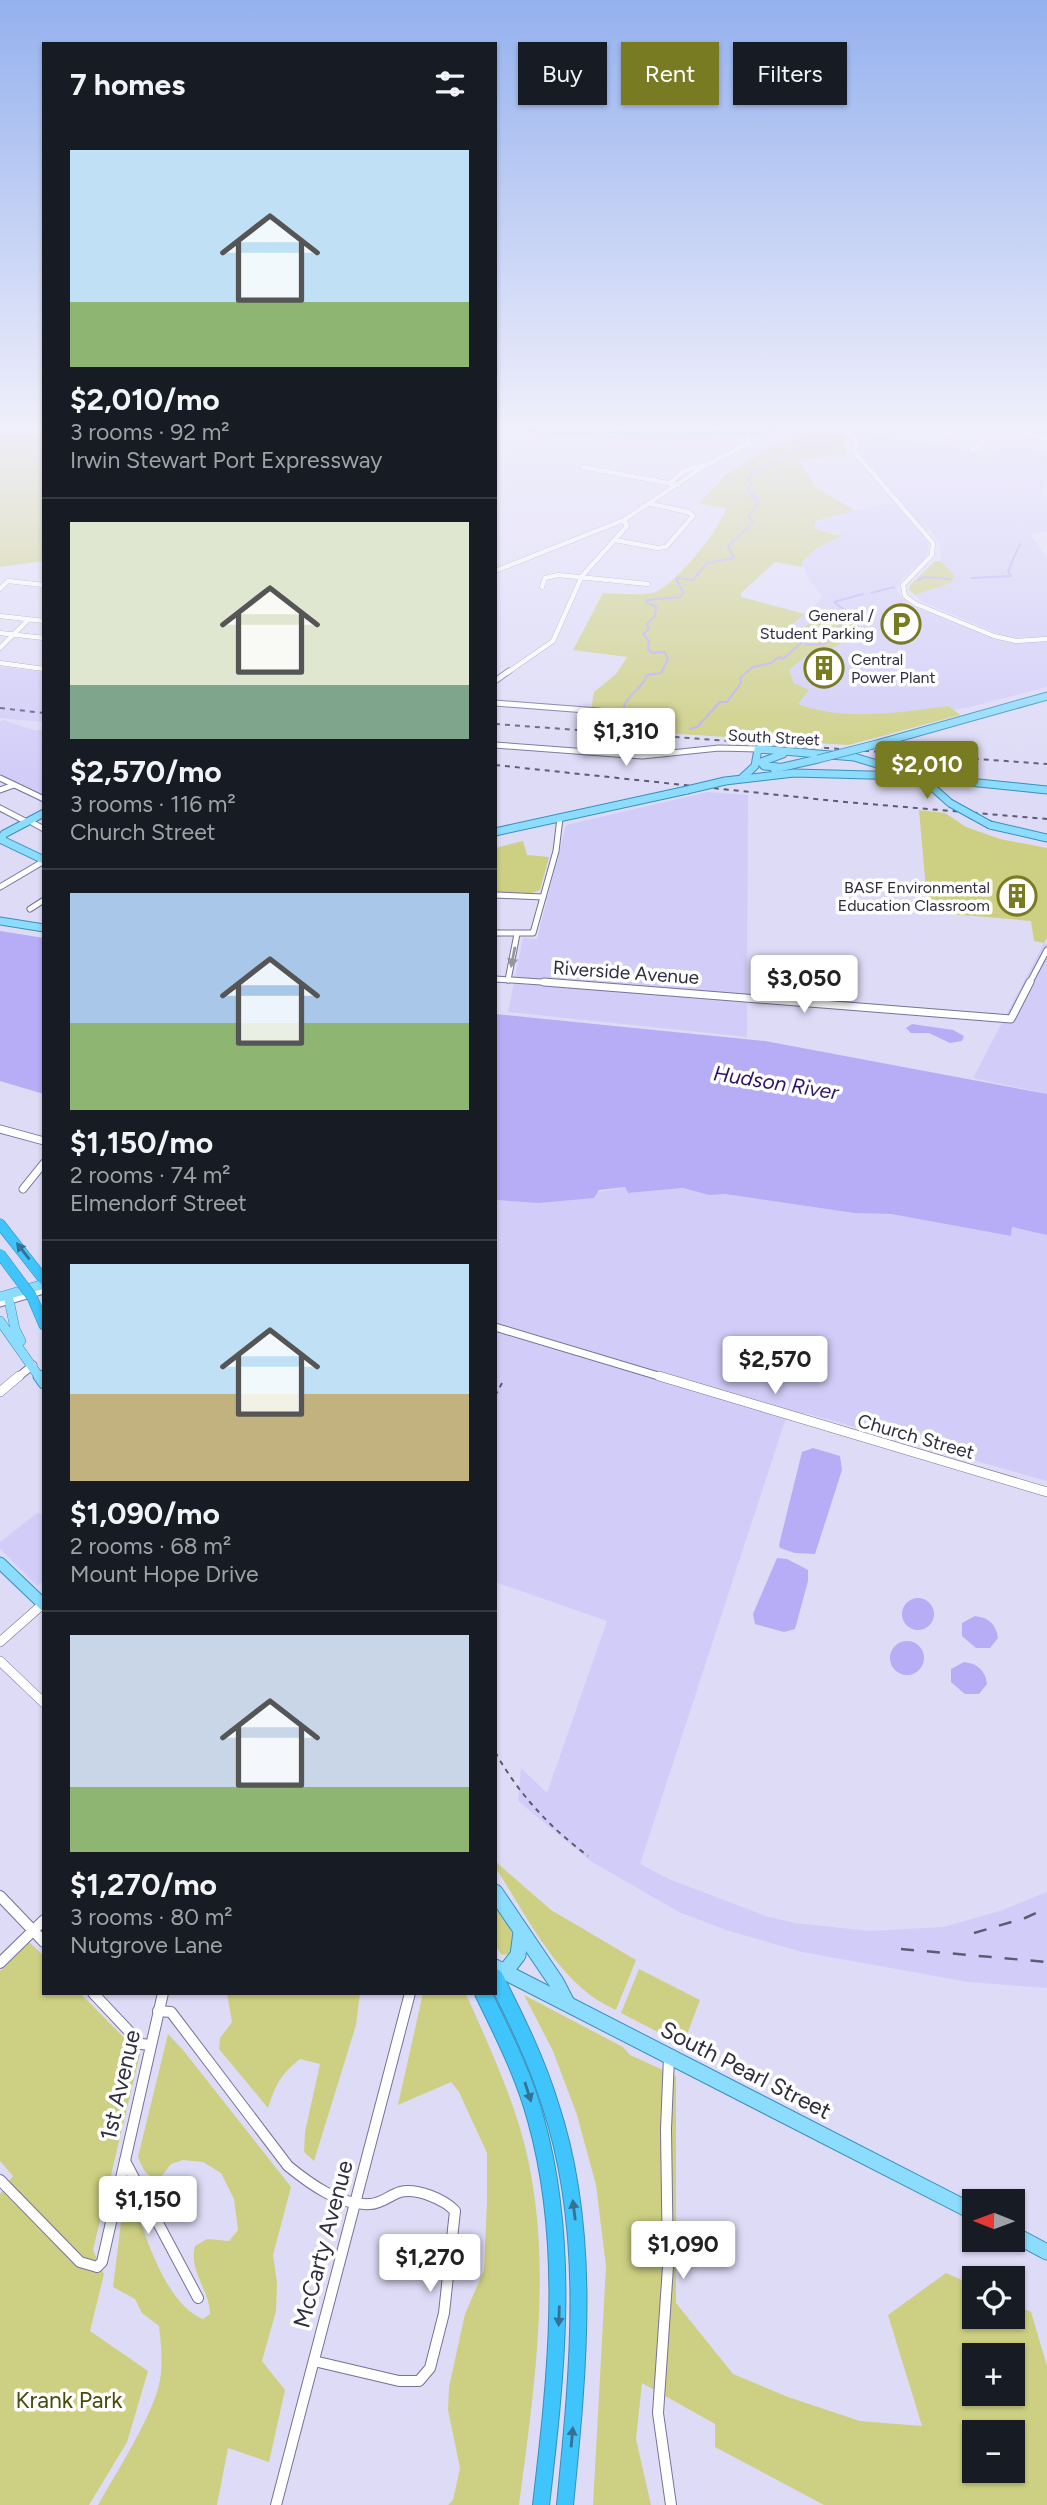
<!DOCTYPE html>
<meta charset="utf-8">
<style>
body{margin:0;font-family:Figtree,sans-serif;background:#242831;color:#f1f3f6;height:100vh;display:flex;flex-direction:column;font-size:26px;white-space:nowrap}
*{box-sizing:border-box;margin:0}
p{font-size:23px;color:#9ea1a6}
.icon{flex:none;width:38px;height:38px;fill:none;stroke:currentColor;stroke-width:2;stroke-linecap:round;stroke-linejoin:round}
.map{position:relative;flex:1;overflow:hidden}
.panel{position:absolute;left:42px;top:42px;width:455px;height:1953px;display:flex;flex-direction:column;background:#171b24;border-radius:0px;box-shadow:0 2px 5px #0004}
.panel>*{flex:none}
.guide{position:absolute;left:518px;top:42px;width:424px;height:63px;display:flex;gap:14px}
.needle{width:46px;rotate:271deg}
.fabs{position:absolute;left:962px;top:2189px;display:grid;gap:14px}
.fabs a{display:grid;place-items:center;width:63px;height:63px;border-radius:0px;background:#171b24;box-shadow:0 2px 5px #0004;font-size:35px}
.price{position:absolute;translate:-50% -60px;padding:0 16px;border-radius:7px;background:#fff;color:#222;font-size:23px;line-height:46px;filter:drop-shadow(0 2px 4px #0008)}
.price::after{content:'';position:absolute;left:50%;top:42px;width:21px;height:16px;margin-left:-10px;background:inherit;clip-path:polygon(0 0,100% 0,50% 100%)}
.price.on{background:#797b23;color:#fff}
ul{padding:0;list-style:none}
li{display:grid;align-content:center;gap:14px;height:371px;padding:0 28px}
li+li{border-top:2px solid #363941}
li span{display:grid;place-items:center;height:217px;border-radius:0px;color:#555}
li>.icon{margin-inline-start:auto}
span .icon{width:126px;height:126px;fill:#fffc;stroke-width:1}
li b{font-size:30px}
h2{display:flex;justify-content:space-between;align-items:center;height:84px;padding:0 28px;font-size:30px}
.chip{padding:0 24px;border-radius:0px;background:#171b24;box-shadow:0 2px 5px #0004;font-size:24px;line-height:63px}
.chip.on{background:#797b23;color:#fff}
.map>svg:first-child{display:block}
</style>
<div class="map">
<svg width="1047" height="2505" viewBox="0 0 1047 2505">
<rect width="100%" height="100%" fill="#dedbf7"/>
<!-- built -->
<g fill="#d2cdf8">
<polygon points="854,433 944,445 989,457 1003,448 1027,447 1047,453 1047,482 1043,483 1040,498 1047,499 1047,532 1030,534 1047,558 1047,637 1008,638 921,601 915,595 937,588 955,576 941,561 940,544 930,529 919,530 928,542 928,551 925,558 903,578 896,590 910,605 998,640 1047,641 1047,687 970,707 899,719 807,726 717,674 788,630 823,597 809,580 802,563 816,549 843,535 814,528 815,522 879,505 903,503 857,448 860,442"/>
<polygon points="0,667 44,672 44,722 0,718"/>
<polygon points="3,720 33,730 44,730 43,795 0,774 0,722"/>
<polygon points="708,792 748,795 747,1037 508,1012 523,938 537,939 566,825"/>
<polygon points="1044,943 1047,944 1047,1094 973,1078"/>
<polygon points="625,1187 628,1193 683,1188 709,1195 725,1194 854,1213 891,1214 1011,1236 1012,1227 1047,1235 1047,1481 805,1413 785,1421 640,1864 669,1879 765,1916 795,1923 870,1931 943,1927 1000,1911 1047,1892 1047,1988 968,1982 802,1952 726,1930 679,1912 592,1862 518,1801 521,1768 547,1793 607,1621 495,1582 495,1200 539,1203"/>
<polygon points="37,1513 44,1515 44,1580 37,1586 0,1549 0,1542"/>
</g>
<!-- green -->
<g fill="#cdd082" fill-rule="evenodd">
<polygon points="0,426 44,426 44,561 0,567"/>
<path d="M828 428 844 435 846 454 799 460 815 486 855 511 815 521 814 528 836 535 845 534 816 549 802 562V567L775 562 741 593V597L805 614 776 638 787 636 826 614 854 613 856 632 835 647 811 652 789 670 794 683 809 690 798 704C845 722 900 712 949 706L960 715 848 745 588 728 594 692 616 674 627 657 573 650 603 593C618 593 637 596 652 593 673 589 721 528 726 508L699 503 728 473 770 448Z"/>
<polygon points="935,561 941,561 955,576 951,583 915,595 909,590 910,585"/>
<polygon points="919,810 945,813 966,827 1000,839 1047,848 1047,938 1044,943 1034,941 1031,921 928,912"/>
<polygon points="523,841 527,855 549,857 540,890 532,893 495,893 495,848"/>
<path d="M495 1861 551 1910 636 1960 616 2010C559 1986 528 1917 495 1867Z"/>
<path d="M495 1904C508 1921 518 1932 509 1954L502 1955 495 1945Z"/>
<polygon points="29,1942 44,1956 44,1993 80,1993 140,2054 93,2250 104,2274 90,2331 148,2371 127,2442 89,2505 0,2505 0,2194 13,2176 0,2161 0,1971"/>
<polygon points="639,1969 700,2000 683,2045 621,2013"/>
<path d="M227 1993H360L356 2025 314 2161 304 2152 305 2132 320 2064 300 2059C280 2075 276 2084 268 2108L219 2049 220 2038 232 2022Z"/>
<path d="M423 1993 466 1994C486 2039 506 2082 520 2128 556 2249 535 2382 519 2505H448L453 2500 460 2468 448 2410 449 2387 465 2314 484 2270 487 2202V2153L459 2092 451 2082 398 2105Z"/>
<path d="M524 1995 623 2047 630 2055 676 2076V2303L733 2374 788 2397 860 2421 922 2426 888 2315 946 2273 975 2286V2317H1013V2304L1031 2312 1047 2366V2505H824L715 2447V2424L642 2383 636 2439 651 2505H593L606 2266 596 2185 577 2115 553 2051ZM975 2356H1013V2394H975ZM975 2432H1013V2471H975Z"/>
<path d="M168 2034 183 2050 291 2187 273 2255 277 2283 276 2311 262 2361 285 2390 269 2462 228 2448 217 2505H98C115 2475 155 2412 160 2380 163 2362 161 2344 159 2326L142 2313 135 2299 113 2287 125 2190 130 2191C143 2228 164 2304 203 2319L210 2314C210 2291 188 2270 195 2246L207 2239 229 2241 238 2230 234 2199 221 2173 203 2162 183 2160 171 2164 160 2178C146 2178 143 2169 138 2157Z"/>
</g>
<!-- water -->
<g fill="#b7acf6">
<polygon points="0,931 44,938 44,1094 0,1081"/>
<polygon points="495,1014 765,1041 1047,1094 1047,1235 1012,1227 1011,1236 891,1214 854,1213 725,1194 709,1195 683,1188 628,1193 625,1187 599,1190 594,1198 539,1203 495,1200"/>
<polygon points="912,1024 953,1030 964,1036 962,1041 950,1043 929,1033 911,1033 906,1028"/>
<polygon points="813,1448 840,1456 842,1470 815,1554 795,1553 780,1548 779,1545 802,1452"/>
<polygon points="777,1558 787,1559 808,1570 808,1581 795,1629 784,1632 755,1624 753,1614"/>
<circle cx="918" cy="1614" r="16"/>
<path d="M975 1616C989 1618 996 1624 998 1638L990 1648H976L962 1636V1623Z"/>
<circle cx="907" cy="1658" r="17"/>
<path d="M964 1662C978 1664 985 1670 987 1684L979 1694H965L951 1682V1669Z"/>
</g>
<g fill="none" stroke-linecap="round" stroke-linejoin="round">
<!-- stream -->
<g stroke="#b7acf6" stroke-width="2">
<polyline points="971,578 1011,576 1008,571 1020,544"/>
<polyline points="918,580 924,577 950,579"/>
<polyline points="871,593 894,587"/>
<polyline points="690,729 697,727 720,702 727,702 741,683 740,678 753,667 771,663 779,657 783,659 803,641 806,645 825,644 846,620 844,618 851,614 842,612 843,609 834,602 863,594"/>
<path d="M639 731 627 727C614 695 641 695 647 675L661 673 668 659 665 652 652 653 648 649 649 641 643 634 649 629 647 624 655 616 656 607 646 602 647 600 680 597 683 593 676 578 693 580 707 563 734 558 728 546 753 523 749 517 758 502 752 498 758 497 750 494 753 493 748 489 752 484 748 480 752 473 779 462 794 449 833 445"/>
<polyline points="638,738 640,752"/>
</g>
<!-- minor-far4 casing -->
<g stroke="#76719b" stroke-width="5">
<g id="minor-far4">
<polyline points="835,426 849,432 856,440 854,450 857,455 933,543 932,555 903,585 905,596 916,604 994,636 1016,641 1047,639"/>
<polyline points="997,426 1047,439"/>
<polyline points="942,436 958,426"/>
<polyline points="972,450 1005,428"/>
<polyline points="583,467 678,485"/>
<polyline points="670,483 684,471 702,465"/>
<polyline points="615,540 657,548 666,547 693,516 688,512 651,504"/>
<polyline points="495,571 624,520 706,465 749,443 749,434"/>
<polyline points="542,587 545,578 558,575 648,584"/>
<polyline points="0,589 8,581 44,585"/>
<polyline points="0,616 44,621"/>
<polyline points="0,633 44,638"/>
<polyline points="0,648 28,620"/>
<polyline points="0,663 44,669"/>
<polyline points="507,673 553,641 582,576 627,526 624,520"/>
</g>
</g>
<!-- minor-far3 casing -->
<g stroke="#76719b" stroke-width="7">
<g id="minor-far3">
<polyline points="495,681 509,671"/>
<polyline points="495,703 599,711"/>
<polyline points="495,745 642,756 719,748 758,749"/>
<polyline points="0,778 44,799"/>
<polyline points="0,790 14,785"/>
<polyline points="0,808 27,822"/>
<polyline points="33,823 44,829"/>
<polyline points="0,887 44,861"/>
<polyline points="495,895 543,897"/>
<polyline points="30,909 44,900"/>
<polyline points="495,933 533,933 556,851 560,818"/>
<polyline points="495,979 570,984"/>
<polyline points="508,980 517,934"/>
<polyline points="1029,984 1047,950"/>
</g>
</g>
<!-- minor-far2 casing -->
<g stroke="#76719b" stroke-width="9">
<g id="minor-far2">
<polyline points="544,982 1011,1019 1030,982"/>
<polyline points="0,1129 44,1141"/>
<polyline points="23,1189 44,1163"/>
<polyline points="0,1303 44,1290"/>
<polyline points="495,1327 665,1378"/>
<polyline points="17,1378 33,1365"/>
</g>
</g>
<!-- minor-far1 casing -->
<g stroke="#76719b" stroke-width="10">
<g id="minor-far1">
<polyline points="659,1376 1047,1492"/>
<polyline points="0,1392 19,1376"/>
<polyline points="0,1642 43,1604"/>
<polyline points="0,1661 44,1703"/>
</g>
</g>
<!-- minor casing -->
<g stroke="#76719b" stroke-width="12">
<g id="minor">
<polyline points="0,1896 44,1942"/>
<polyline points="0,1963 44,1920"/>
<polyline points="93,1993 141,2044 151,2045"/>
<path d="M158 2011 171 2012 288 2166C310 2184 340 2206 370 2204 381 2204 390 2195 400 2192 417 2188 444 2199 455 2211L444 2313 430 2368 419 2381H399L314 2361"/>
<polyline points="669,2057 666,2129 668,2267 658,2413 671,2505"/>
<polyline points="125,2161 198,2298"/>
<polyline points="0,2180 80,2262 97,2267 102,2262 163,1993"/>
<polyline points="276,2505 410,1993"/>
</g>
</g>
<!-- major-far4 casing -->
<g stroke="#398fb9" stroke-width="7">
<path id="major-far4" d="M500 426C596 433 690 445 786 426"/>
</g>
<!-- major-far3 casing -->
<g stroke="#398fb9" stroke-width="9">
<g id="major-far3">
<polyline points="873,745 1047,696"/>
<polyline points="778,767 764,766 761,762 783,754"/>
<polyline points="774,769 818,759"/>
<polyline points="743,777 755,766 758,749 854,757 920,777 1047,790"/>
<polyline points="922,778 950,803"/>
<polyline points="725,781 794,773 907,776"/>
<polyline points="990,825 1047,838"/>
<polyline points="495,832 687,790"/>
<polyline points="0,839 44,860"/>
<polyline points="1,839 4,834 44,813"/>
<polyline points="0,921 44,928"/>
</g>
</g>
<!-- major-far2 casing -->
<g stroke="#398fb9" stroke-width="10">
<g id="major-far2">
<polyline points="8,1295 15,1329 21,1341"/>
<polyline points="0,1297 44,1284"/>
<polyline points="0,1321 40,1378"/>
</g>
</g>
<!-- major-far1 casing -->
<g stroke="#398fb9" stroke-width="13">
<g id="major-far1">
<polyline points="39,1376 44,1383"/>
<polyline points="0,1563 44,1605"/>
</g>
</g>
<!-- major casing -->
<g stroke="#398fb9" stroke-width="17">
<g id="major">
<polyline points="495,1892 556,1982 567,2003"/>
<polyline points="495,1967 975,2213"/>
<polyline points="505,1972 518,1955 521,1932"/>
<polyline points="1013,2234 1047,2252"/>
</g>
</g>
<!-- highway-far1 casing -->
<g stroke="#398fb9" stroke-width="11">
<g id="highway-far1">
<polyline points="0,1224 44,1280"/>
<polyline points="32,1297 44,1325"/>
</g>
</g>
<!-- highway casing -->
<g stroke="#398fb9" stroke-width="18">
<g id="highway">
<path d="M495 1977C516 2019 536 2059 550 2104 593 2232 578 2373 565 2505"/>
<path d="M483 1993C503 2034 524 2075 536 2120 571 2246 556 2377 541 2505"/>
</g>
</g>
<!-- minor-far4 -->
<use href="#minor-far4" stroke="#fff" stroke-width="4.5"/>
<!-- minor-far3 -->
<use href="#minor-far3" stroke="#fff" stroke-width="5"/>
<!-- minor-far2 -->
<use href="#minor-far2" stroke="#fff" stroke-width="7"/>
<!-- minor-far1 -->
<use href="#minor-far1" stroke="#fff" stroke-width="9"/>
<!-- minor -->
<use href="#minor" stroke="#fff" stroke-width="10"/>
<!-- major-far4 -->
<use href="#major-far4" stroke="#8cdcfd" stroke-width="6"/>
<!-- major-far3 -->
<use href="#major-far3" stroke="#8cdcfd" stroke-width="7"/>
<!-- major-far2 -->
<use href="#major-far2" stroke="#8cdcfd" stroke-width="9"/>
<!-- major-far1 -->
<use href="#major-far1" stroke="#8cdcfd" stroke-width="11"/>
<!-- major -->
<use href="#major" stroke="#8cdcfd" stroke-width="15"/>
<!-- highway-far1 -->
<use href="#highway-far1" stroke="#3fc4fb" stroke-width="10"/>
<!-- highway -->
<use href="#highway" stroke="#3fc4fb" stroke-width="16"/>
<!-- rail-far1 -->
<g stroke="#5d5b6f" stroke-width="2" stroke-dasharray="5 5" stroke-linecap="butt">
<polyline points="0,708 44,713"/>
<polyline points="495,724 1047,764"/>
<polyline points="495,765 845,802 1047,819"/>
<polyline points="495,1396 502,1383"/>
<path d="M495 1752C519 1794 549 1827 588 1856"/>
</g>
<!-- rail -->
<g stroke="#5d5b6f" stroke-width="2.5" stroke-dasharray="13 13" stroke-linecap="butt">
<polyline points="974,1933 1025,1918 1047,1908"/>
<polyline points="901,1949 1047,1962"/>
</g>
<!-- major-bridge casing -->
<g stroke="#398fb9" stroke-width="9" stroke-linecap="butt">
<g id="major-bridge">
<polyline points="818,759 873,745"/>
<polyline points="687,790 725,781"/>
<polyline points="950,803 990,825"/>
</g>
</g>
<!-- highway-bridge casing -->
<g stroke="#398fb9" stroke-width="11" stroke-linecap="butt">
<polyline id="highway-bridge" points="0,1254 32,1297"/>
</g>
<!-- major-bridge -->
<use href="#major-bridge" stroke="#8cdcfd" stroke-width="7"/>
<!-- highway-bridge -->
<use href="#highway-bridge" stroke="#3fc4fb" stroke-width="10"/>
</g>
<!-- one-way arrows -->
<defs><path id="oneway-solid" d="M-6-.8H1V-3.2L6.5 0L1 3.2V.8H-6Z" transform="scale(1.75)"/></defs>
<use fill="#97969f" href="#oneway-solid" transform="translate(513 957) rotate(101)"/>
<g fill="#367194">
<use href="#oneway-solid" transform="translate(23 1251) rotate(-128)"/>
<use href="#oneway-solid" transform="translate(528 2092) rotate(72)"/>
<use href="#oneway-solid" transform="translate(574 2210) rotate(-97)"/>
<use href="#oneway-solid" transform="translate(559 2316) rotate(92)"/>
<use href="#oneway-solid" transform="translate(572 2437) rotate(-85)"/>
</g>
<!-- sky -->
<linearGradient id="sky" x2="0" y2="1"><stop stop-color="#94b1ee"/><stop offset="0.55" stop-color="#f0effb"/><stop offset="1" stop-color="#f0effb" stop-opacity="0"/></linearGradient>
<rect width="1047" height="777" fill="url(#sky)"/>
<!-- icons -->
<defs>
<g id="parking-ring" transform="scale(2.0125)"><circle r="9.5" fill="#fff" stroke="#797b23" stroke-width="1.5"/><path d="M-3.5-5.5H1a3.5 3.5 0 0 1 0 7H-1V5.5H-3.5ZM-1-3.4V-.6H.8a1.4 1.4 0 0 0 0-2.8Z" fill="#797b23"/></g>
<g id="building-ring" transform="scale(2.0125)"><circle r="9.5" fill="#fff" stroke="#797b23" stroke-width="1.5"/><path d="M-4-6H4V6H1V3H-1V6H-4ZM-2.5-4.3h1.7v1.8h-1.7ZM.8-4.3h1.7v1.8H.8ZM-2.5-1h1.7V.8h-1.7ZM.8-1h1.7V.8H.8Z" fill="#797b23"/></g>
</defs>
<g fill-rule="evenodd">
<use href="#parking-ring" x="901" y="624"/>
<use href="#building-ring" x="824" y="668"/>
<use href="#building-ring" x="1017" y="896"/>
</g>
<g text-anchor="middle" stroke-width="7" stroke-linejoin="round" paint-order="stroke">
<!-- far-poi labels -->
<g font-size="16" fill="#2f2d3f" stroke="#fff" text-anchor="end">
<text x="874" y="621">General /<tspan x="874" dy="18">Student Parking</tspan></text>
<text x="851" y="665" text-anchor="start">Central<tspan x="851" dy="18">Power Plant</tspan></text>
<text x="990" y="893">BASF Environmental<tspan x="990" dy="18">Education Classroom</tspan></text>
</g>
<!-- far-street labels -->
<g font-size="16" fill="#2f2d3f" stroke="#fff">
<text transform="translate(774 737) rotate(3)" y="6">South Street</text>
</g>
<!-- street labels -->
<g font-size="19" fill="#2f2d3f" stroke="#fff">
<text transform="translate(626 972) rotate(4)" y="7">Riverside Avenue</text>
<text transform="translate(916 1436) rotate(16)" y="7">Church Street</text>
</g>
<!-- water labels -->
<g font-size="21" font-style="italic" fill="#2f1467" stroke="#fff">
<text transform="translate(776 1083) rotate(9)" y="7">Hudson River</text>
</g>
<!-- near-street labels -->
<g font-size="23" fill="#2f2d3f" stroke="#fff">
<text transform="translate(746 2070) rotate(27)" y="8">South Pearl Street</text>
<text transform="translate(120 2085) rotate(-77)" y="8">1st Avenue</text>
<text transform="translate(323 2244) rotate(-75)" y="8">McCarty Avenue</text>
</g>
<!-- near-park labels -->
<g font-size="23" fill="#494a0b" stroke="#fff">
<text x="69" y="2408">Krank Park</text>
</g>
</g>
</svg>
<div class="fabs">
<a><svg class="needle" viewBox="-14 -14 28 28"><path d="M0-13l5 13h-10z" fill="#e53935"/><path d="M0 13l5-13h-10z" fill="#9ea1a6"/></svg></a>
<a><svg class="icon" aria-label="locate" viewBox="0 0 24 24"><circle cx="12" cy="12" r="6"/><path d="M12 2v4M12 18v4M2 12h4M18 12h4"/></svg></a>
<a>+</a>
<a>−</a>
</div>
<b class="price" style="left:626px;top:768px">$1,310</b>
<b class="price on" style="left:927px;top:801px">$2,010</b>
<b class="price" style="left:804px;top:1015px">$3,050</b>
<b class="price" style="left:775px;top:1396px">$2,570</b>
<b class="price" style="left:148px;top:2236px">$1,150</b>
<b class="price" style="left:683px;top:2281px">$1,090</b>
<b class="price" style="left:430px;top:2294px">$1,270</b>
<div class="guide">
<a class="chip">Buy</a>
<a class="chip on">Rent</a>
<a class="chip">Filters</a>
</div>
<section class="panel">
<h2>7 homes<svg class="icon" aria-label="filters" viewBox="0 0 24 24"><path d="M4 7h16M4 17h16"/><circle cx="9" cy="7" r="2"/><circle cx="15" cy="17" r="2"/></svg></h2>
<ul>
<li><span style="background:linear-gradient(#bfe0f5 70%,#8fb573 0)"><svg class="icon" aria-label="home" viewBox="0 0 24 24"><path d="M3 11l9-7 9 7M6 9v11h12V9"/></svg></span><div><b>$2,010/mo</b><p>3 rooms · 92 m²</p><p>Irwin Stewart Port Expressway</p></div></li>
<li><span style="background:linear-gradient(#dfe7d0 75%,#7fa58c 0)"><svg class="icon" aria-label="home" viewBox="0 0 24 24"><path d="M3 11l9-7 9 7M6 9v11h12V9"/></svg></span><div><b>$2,570/mo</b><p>3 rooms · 116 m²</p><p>Church Street</p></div></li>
<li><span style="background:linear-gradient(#a9c7e8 60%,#8fb573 0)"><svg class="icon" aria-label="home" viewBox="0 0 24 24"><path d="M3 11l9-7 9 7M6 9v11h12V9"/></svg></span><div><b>$1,150/mo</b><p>2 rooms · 74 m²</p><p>Elmendorf Street</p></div></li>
<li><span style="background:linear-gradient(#bfe0f5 60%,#c2b280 0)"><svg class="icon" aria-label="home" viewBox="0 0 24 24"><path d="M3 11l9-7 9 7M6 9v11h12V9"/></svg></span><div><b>$1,090/mo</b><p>2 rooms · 68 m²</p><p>Mount Hope Drive</p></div></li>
<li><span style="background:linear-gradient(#c9d6e8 70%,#8fb573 0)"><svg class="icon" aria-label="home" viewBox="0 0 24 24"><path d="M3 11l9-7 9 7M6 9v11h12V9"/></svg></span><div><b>$1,270/mo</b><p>3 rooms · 80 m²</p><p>Nutgrove Lane</p></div></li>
</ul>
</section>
</div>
